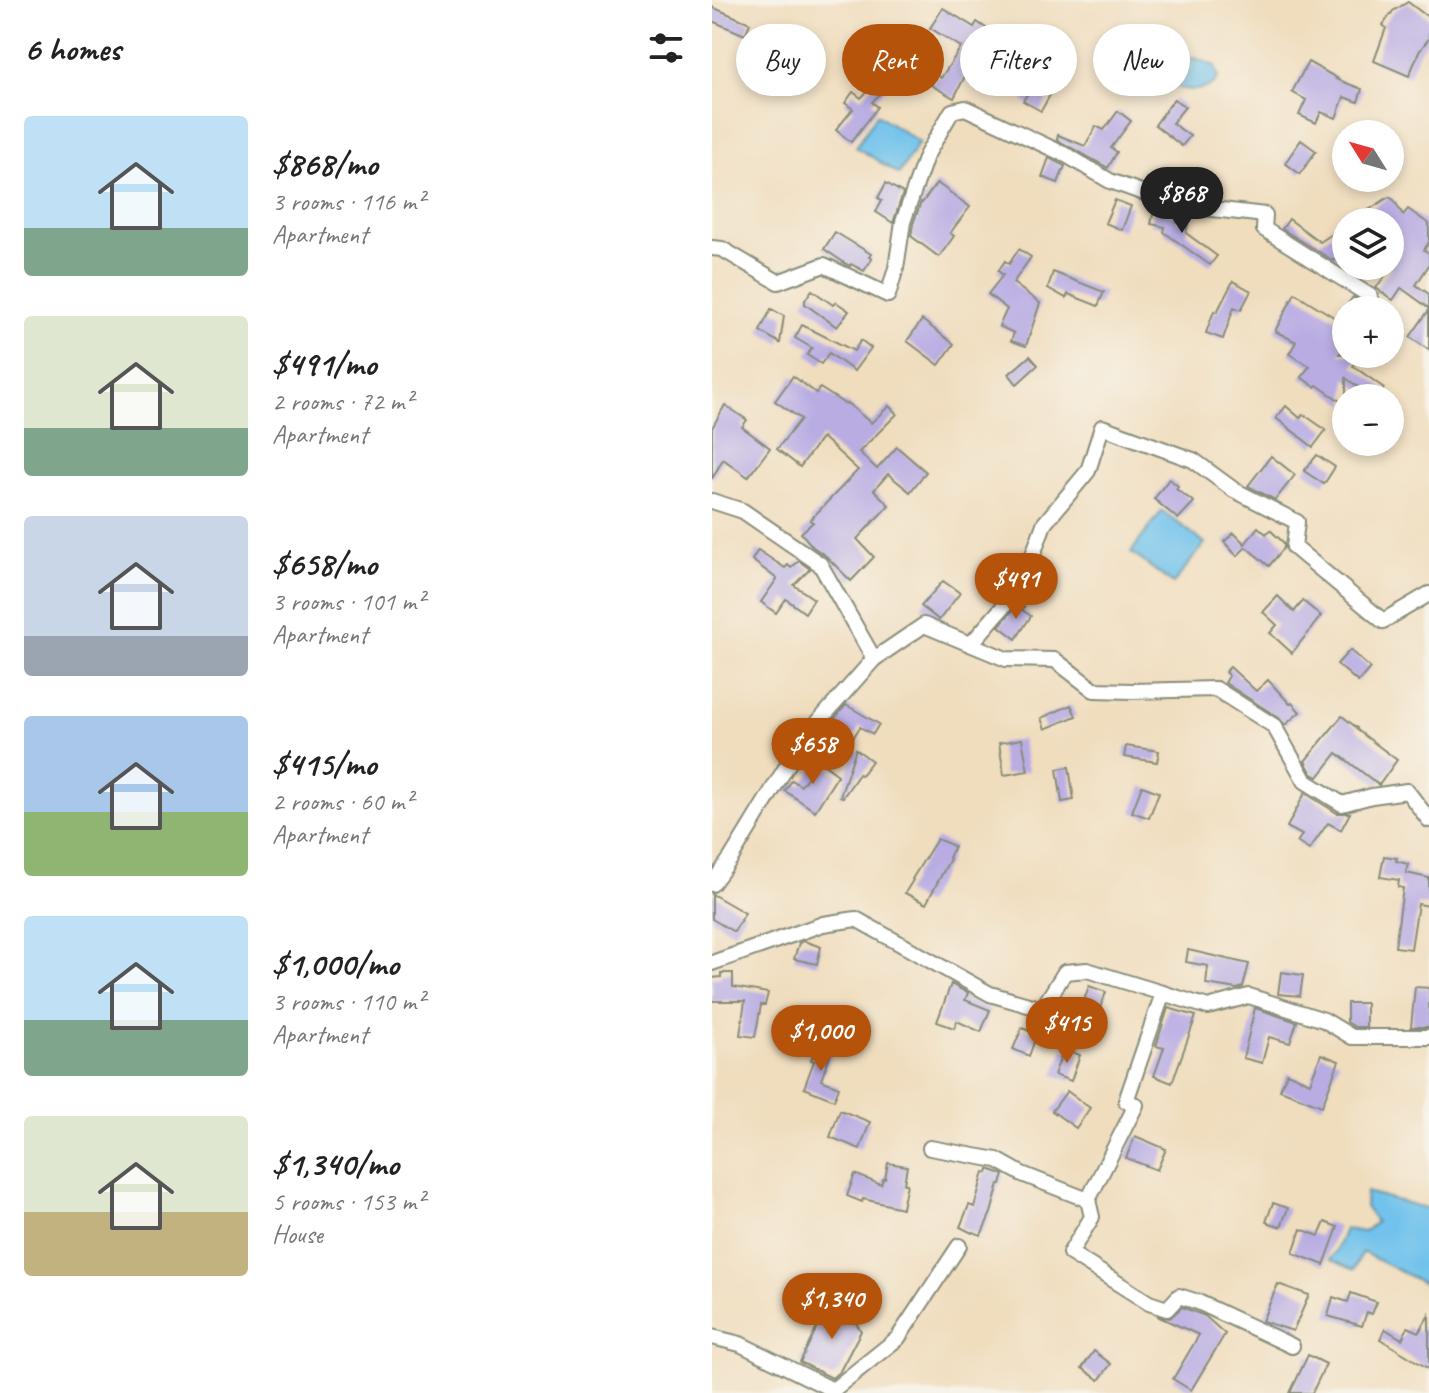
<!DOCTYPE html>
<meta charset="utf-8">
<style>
body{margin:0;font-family:Caveat,sans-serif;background:#f6f6f6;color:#222;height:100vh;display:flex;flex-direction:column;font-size:30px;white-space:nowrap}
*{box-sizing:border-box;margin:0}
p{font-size:26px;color:#767676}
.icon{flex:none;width:44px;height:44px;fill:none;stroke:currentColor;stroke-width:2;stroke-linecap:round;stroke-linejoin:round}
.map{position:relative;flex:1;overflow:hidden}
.drawer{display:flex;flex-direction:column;background:#fff;width:712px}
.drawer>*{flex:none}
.banner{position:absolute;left:24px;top:24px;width:572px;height:72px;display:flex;gap:16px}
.needle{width:52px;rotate:307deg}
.fabs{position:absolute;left:620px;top:120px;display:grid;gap:16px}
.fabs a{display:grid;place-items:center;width:72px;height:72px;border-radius:50%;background:#fff;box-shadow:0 4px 12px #0003;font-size:40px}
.price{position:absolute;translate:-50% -68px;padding:0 18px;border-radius:28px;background:#b45309;color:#fff;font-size:26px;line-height:52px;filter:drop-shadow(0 2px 4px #0008)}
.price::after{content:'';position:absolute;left:50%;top:48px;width:24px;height:18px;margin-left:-12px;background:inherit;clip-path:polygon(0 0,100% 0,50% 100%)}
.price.on{background:#222;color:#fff}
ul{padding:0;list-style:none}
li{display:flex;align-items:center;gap:24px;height:200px;padding:0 24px}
li span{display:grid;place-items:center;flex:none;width:224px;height:160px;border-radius:8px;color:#555}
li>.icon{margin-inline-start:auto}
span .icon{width:96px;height:96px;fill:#fffc;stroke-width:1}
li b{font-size:34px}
h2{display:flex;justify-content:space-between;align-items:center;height:96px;padding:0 24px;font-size:34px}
.pill{padding:0 28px;border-radius:36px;background:#fff;box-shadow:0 4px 12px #0003;font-size:28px;line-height:72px}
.pill.on{background:#b45309;color:#fff}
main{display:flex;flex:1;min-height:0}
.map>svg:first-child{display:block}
</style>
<main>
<section class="drawer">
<h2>6 homes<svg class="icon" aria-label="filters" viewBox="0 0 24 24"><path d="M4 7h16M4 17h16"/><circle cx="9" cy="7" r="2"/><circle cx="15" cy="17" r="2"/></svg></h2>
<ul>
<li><span style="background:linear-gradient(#bfe0f5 70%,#7fa58c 0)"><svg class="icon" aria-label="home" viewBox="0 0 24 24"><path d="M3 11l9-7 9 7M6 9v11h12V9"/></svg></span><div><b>$868/mo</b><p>3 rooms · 116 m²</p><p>Apartment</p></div></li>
<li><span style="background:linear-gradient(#dfe7d0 70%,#7fa58c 0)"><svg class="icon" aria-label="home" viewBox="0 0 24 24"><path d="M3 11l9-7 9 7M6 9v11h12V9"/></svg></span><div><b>$491/mo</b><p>2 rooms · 72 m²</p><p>Apartment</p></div></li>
<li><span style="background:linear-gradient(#c9d6e8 75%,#9aa5b1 0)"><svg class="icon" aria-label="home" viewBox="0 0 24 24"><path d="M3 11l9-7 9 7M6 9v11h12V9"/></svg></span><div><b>$658/mo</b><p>3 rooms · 101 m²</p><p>Apartment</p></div></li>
<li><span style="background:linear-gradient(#a9c7e8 60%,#8fb573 0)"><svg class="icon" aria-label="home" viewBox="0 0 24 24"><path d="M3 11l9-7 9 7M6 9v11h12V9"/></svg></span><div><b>$415/mo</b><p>2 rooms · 60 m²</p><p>Apartment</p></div></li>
<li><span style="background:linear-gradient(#bfe0f5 65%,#7fa58c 0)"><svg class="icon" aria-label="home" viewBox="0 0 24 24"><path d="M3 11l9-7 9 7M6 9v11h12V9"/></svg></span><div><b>$1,000/mo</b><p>3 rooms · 110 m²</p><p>Apartment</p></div></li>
<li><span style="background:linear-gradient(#dfe7d0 60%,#c2b280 0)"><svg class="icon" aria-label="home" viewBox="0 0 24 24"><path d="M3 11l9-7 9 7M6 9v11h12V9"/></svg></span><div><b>$1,340/mo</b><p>5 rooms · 153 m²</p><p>House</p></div></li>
</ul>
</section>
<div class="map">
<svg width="717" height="1393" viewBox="0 0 717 1393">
<rect width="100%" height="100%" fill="#f7f3e8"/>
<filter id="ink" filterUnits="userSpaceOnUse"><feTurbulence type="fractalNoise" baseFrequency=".0125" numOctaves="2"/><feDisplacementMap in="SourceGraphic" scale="16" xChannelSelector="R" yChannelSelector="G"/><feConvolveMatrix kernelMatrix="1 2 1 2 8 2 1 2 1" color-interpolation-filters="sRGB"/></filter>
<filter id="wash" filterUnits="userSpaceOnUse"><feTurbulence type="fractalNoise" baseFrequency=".006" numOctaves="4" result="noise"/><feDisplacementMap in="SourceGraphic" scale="32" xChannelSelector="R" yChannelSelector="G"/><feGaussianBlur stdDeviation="1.8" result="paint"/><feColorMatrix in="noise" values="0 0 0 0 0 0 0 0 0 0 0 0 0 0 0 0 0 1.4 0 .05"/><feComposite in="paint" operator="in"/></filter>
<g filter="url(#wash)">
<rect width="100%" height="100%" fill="#f0ddbe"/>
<!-- water -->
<g fill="#71c2ec" stroke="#488090" stroke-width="2">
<path d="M483 58 503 66 506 78C496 93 479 91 463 87L457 69 464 60Z"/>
<polygon points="165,114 207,142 187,174 144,147"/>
<polygon points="450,511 493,543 461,584 419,552"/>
<polygon points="654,1192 717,1209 717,1286 650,1252 642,1270 618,1259 624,1251 633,1229 652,1232 664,1222 653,1207"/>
</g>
<g id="blocks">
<!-- building -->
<g fill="#b8ace3">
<polygon points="696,2 717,18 717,38 707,52 697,76 662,61 674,28 671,25 681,11"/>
<polygon points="0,7 38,23 33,35 0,21"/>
<polygon points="231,8 262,27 265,22 289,38 288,40 347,79 329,111 311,101 325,78 281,49 258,77 254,74 242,98 219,85 224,75 229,78 249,47 218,28"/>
<polygon points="596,62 625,78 624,79 650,89 646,102 632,97 624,118 609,112 604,123 587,115 594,100 580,92"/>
<polygon points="178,68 186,76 160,102 166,107 139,142 124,130 141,109 133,103 141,92 149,98"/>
<polygon points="462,99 473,107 460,123 478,136 470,146 443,125"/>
<polygon points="406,111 419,121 399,148 405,152 396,168 345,140 346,135 373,146 384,126 392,130"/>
<polygon points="589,140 604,151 588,174 573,163"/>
<polygon points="337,158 353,166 346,183 330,177"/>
<polygon points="174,183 191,193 181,223 164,212 170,200 166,198"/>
<polygon points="225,183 258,207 238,233 242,236 227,257 199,236 201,224 209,202 210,203"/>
<polygon points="677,197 682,200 691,215 696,209 717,224 717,242 712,250 717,253 717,265 704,285 717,294 717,308 689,288 681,300 664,288 678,269 678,222 638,222"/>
<polygon points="403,200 419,206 410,230 393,223"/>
<polygon points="442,210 466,216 465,222 476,225 474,233 505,256 498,265 452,232 453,227 439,224"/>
<polygon points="577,219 608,242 634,225 634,258 628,253 622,261 570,229"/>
<polygon points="123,232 159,254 157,257 160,259 152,271 139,264 138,266 134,264 112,249"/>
<polygon points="307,249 319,257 301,283 328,303 314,346 299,341 302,333 287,326 295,309 276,294 291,275 286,271 293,261 297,264"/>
<polygon points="341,272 392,292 386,306 356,294 354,298 336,288"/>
<polygon points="521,281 539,291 529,310 522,307 511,339 494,333 502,311 505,312"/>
<polygon points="100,290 121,305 124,302 137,311 125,327 93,304 93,300"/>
<polygon points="583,293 625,319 641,297 658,306 655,310 634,310 634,344 627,354 648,354 641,366 672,388 665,398 661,398 634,378 634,405 605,385 603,387 589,377 598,366 577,354 584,342 563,331"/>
<polygon points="59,309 72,316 68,343 48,331"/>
<polygon points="717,310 717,350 698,337"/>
<polygon points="210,320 242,344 227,365 195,341"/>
<polygon points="90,325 142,351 149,340 159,348 142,371 117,353 109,364 95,355 100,348 83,338"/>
<polygon points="318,356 326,365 305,384 297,374"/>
<polygon points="81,376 104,393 108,388 133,404 135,403 159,423 177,406 185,414 147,452 165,469 185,447 214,472 198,492 176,474 162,490 177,505 145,539 162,557 139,581 114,556 101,547 89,533 101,522 98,520 146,470 110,437 88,467 65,449 89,419 63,401"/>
<polygon points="13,405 35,420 30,427 58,448 36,477 11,459 0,479 0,428"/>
<polygon points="574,406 588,418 591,414 614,430 601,447 564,418"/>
<polygon points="605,455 623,467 612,484 592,471"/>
<polygon points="559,456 583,475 563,500 536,486"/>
<polygon points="457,479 466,486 464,489 482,502 466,519 442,499"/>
<polygon points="546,527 554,534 558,530 572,543 572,548 557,566 534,547 525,556 512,542 522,533 533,544"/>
<polygon points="46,550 73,568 76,565 79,568 87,561 98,569 82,585 102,599 93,613 74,599 64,613 49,602 65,579 40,560"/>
<polygon points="231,581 248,593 227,620 209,606"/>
<polygon points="566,596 582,612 591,601 609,616 580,653 558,633 565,625 551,612"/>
<polygon points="307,603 312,607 310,610 319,616 304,639 287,626"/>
<polygon points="638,650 658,668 646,682 625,664"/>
<polygon points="518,667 544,691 556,680 578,704 580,703 588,712 573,725 567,718 513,683 517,676 513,672"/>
<polygon points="134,705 167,724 161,734 148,727 139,741 128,734 122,742 110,733"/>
<polygon points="359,705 364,716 333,729 329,718"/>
<polygon points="630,716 645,728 644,729 685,760 667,785 625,753 606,777 600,774 593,761"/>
<polygon points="310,739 316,771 292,775 287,743"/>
<polygon points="414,746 447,751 445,762 412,757"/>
<polygon points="144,749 160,761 149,775 147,774 131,797 128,796"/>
<polygon points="107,761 126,775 103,811 73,791 80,780 89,786"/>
<polygon points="357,767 362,800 350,802 345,769"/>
<polygon points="430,786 447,792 437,818 420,812"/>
<polygon points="593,793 625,813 638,813 629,830 616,823 597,850 585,842 590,835 575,827"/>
<polygon points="225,839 242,846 237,858 238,859 214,904 193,893 201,880 200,879"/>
<polygon points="672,856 685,858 684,861 696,864 694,873 717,878 717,906 706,904 699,949 683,947 691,888 686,887 687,880 668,877"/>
<polygon points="0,894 33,913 22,932 0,919"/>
<polygon points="92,941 109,947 105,964 82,959 87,943"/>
<polygon points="476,950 537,964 531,987 525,989 494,984 496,966 474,962"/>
<polygon points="569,972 591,975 588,996 566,994"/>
<polygon points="9,973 21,973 21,987 56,993 53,1005 49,1005 43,1037 28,1035 33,1001 0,1001 0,978 9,977"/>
<polygon points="239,984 256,993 253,1000 278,1010 269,1032 245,1021 242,1028 225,1022"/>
<polygon points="377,986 394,992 385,1018 368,1012"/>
<polygon points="703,987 717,988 717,1027 699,1027"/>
<polygon points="635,1003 654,1003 654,1027 643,1027 635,1022"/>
<polygon points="456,1008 484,1016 460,1083 442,1076 452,1048 444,1046"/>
<polygon points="543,1008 585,1022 578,1043 557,1037 550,1063 531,1058"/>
<polygon points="310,1028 325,1034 317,1056 301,1049"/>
<polygon points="106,1042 121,1047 109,1080 127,1087 122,1100 92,1088 102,1061 99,1060"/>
<polygon points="352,1049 368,1055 359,1081 342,1075"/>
<polygon points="609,1054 627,1061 610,1106 568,1090 575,1073 598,1083"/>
<polygon points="355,1091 378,1108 364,1128 340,1111"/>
<polygon points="128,1110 158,1122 148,1149 118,1137"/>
<polygon points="423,1136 454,1149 445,1170 414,1158"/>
<polygon points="176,1163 195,1166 192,1184 195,1184 190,1208 151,1199 150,1202 135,1196 143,1174 169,1185 171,1179 173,1179"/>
<polygon points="277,1169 292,1175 289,1184 287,1184 279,1213 269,1235 261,1232 260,1233 248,1227 257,1205 262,1207 272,1172 276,1173"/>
<polygon points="561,1203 576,1208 569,1227 554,1222"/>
<polygon points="613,1222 626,1227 612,1265 581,1253 589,1229 607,1236"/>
<polygon points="566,1284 597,1295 581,1331 550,1321"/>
<polygon points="639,1293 665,1302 660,1314 655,1312 650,1326 616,1316 621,1297 636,1302"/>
<polygon points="119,1299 138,1314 149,1331 128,1371 120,1378 88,1362"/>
<polygon points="470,1307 493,1316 513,1334 479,1390 461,1379 487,1335 445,1316 458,1318"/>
<polygon points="717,1315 717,1369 668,1339 673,1329 690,1339 696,1327 707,1332"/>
<polygon points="382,1351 399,1364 387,1380 370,1368"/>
<polygon points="596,1355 614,1364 600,1393 578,1393"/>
</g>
</g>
</g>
<g filter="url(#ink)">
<use href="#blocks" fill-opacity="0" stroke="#888d79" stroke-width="2"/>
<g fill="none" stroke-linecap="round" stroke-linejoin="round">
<!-- street casing -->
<g stroke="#888d79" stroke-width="18">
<g id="street">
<polyline points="0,248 10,249 66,282 112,265 176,295 184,268 191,222 214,156 240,111 253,108 356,156 398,181 466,205 553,215 552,229 658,296"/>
<polyline points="0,501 31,511 108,564 162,659"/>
<polyline points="259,644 310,585 332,524 376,471 390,427 481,460 522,490 585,522 582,547 671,621 717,594"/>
<polyline points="0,884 19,858 92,738 162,659 212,625 294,659 343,660 382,690 420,691 504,689 562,726 593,781 630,804 660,796 695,791 717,820"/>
<polyline points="0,963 111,924 144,919 278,994 330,1009 353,972 375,970 496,1007 537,996 612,1020 640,1037 717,1037"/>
<polyline points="451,993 414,1101 424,1105 376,1200 380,1217 358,1253 437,1303 455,1309 467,1296 486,1302 580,1346"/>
<polyline points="218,1148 285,1160 310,1174 376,1200"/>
<polyline points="0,1337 28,1344 121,1390 121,1393"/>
<polyline points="121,1390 186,1338 247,1246"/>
</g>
</g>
<!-- street -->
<use href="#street" stroke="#fff" stroke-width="14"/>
</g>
</g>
</svg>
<div class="fabs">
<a><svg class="needle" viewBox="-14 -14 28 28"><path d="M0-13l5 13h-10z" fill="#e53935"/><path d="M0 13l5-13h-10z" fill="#767676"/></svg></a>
<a><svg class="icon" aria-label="layers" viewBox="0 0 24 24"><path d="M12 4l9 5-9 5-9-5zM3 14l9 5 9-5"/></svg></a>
<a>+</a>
<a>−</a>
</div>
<b class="price on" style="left:470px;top:235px">$868</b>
<b class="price" style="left:304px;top:621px">$491</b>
<b class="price" style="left:101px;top:786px">$658</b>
<b class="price" style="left:355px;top:1065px">$415</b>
<b class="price" style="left:109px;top:1073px">$1,000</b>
<b class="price" style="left:120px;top:1341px">$1,340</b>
<div class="banner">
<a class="pill">Buy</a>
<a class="pill on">Rent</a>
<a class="pill">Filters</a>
<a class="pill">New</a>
</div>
</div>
</main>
